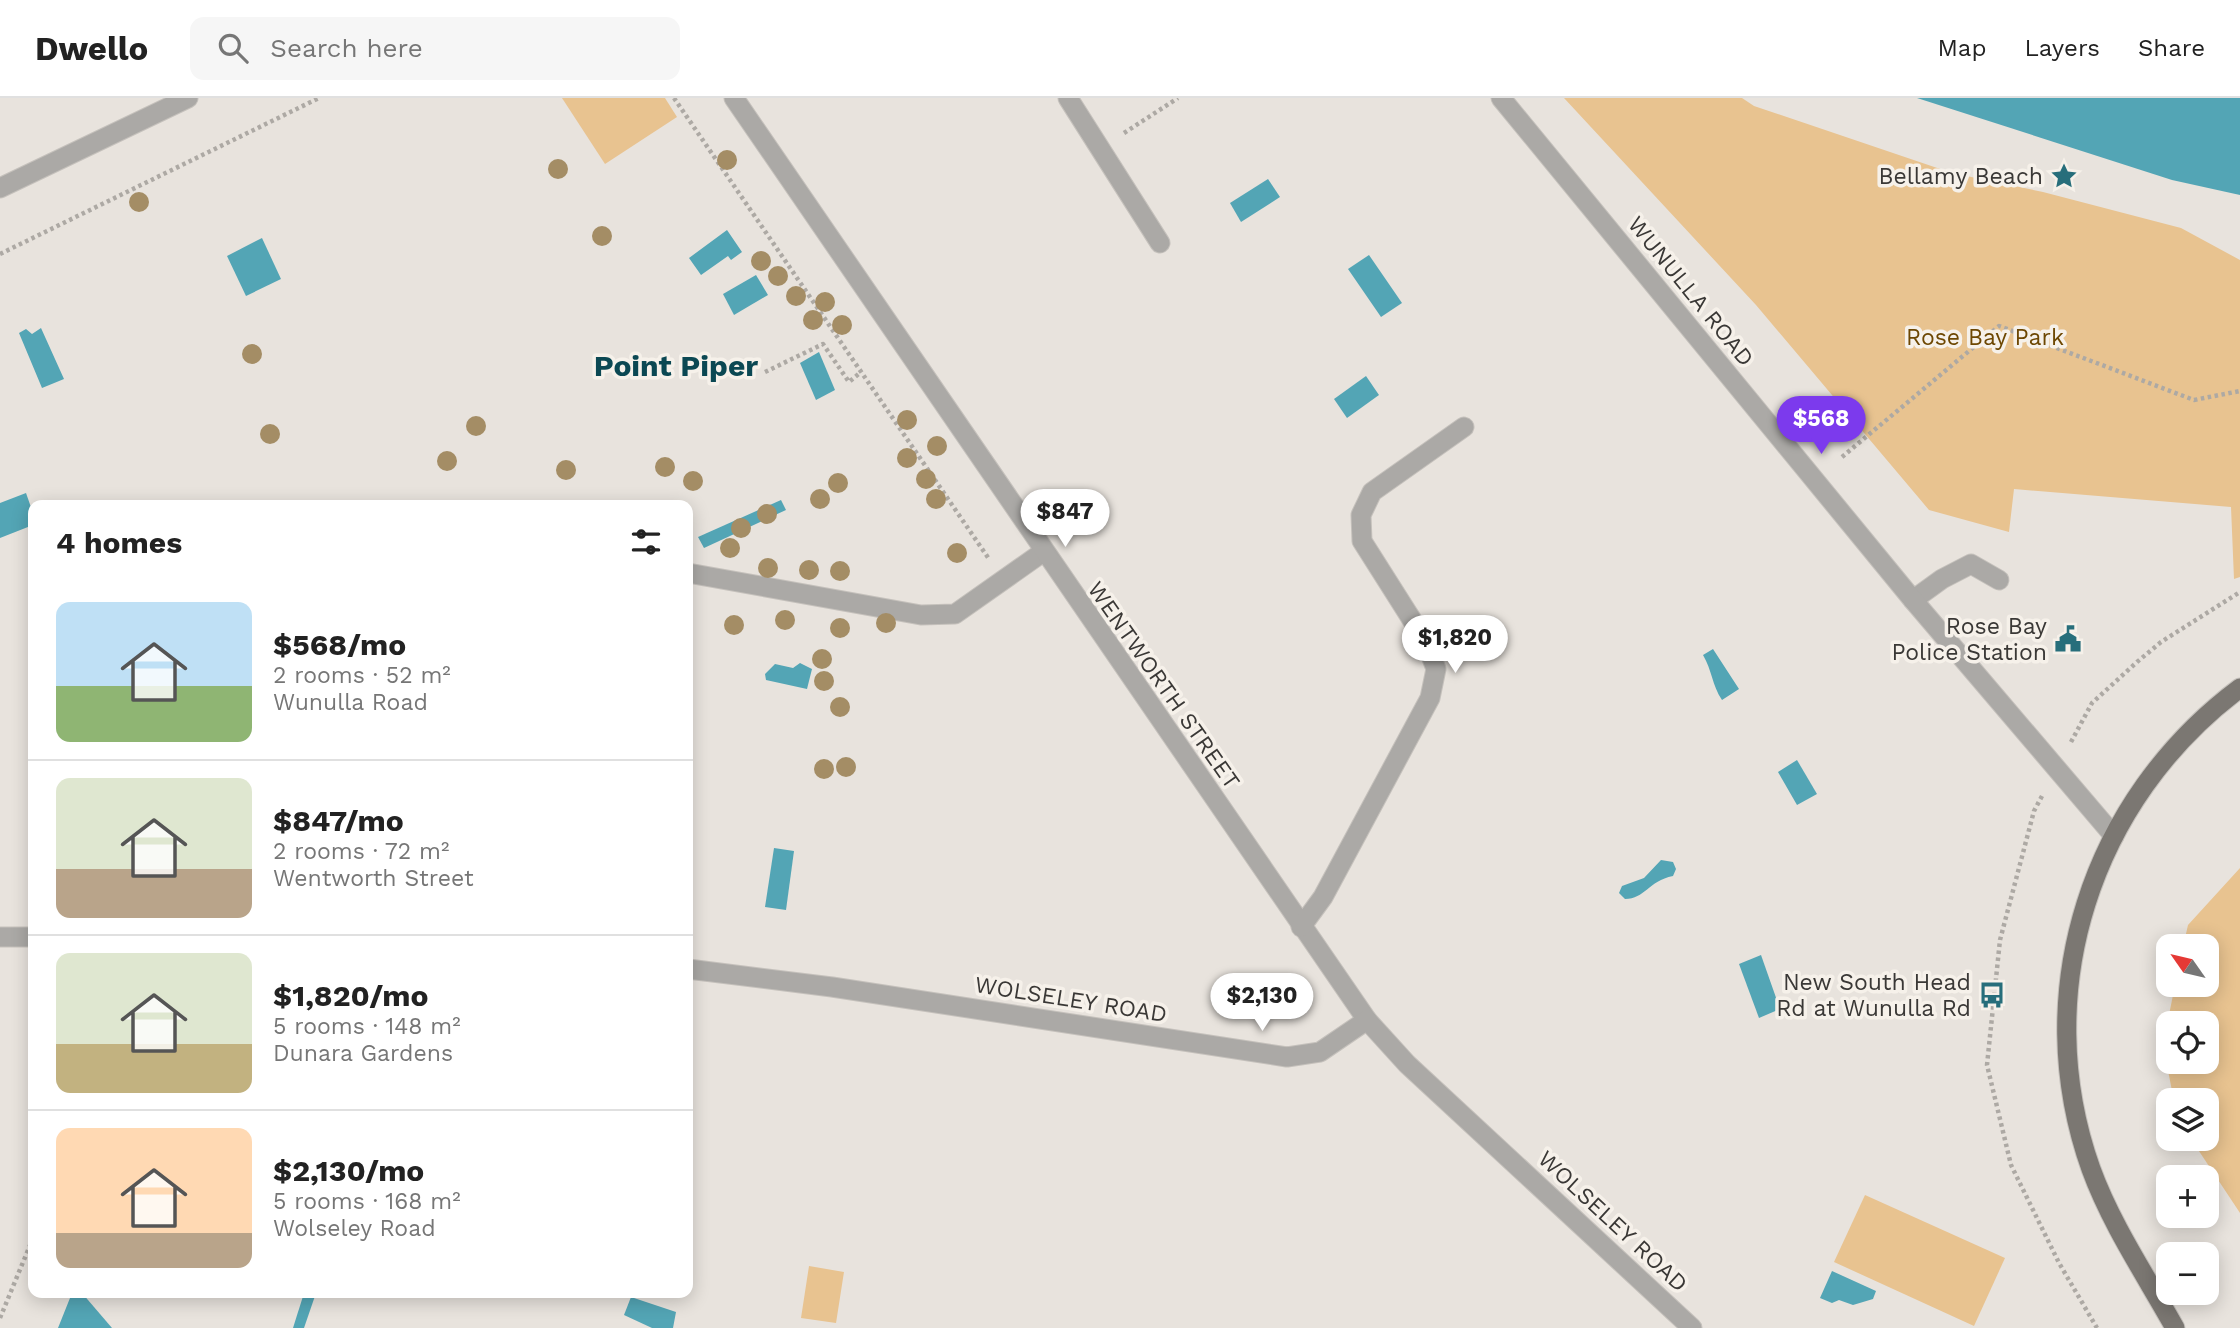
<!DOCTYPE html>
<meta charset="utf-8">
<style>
body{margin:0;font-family:"Work Sans",sans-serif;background:#f6f6f6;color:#222;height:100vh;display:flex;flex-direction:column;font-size:26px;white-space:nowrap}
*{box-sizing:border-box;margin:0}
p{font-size:23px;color:#767676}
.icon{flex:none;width:38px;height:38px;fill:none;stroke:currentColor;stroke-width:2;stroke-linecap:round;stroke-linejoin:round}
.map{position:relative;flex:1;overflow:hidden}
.details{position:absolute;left:28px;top:402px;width:665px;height:798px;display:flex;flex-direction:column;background:#fff;border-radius:14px;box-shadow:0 4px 18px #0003}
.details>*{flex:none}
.needle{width:46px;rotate:304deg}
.tools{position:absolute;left:2156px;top:836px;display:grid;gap:14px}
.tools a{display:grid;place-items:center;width:63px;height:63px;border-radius:14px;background:#fff;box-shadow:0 4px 18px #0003;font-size:35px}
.price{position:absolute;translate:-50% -60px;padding:0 16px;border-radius:24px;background:#fff;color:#222;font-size:23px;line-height:46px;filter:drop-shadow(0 2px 4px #0008)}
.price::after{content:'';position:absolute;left:50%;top:42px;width:21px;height:16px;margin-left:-10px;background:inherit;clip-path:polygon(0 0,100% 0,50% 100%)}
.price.on{background:#7c3aed;color:#fff}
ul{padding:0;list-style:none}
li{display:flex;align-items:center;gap:21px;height:175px;padding:0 28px}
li+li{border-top:2px solid #e0e0e0}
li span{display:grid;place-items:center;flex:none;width:196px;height:140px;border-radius:14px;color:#555}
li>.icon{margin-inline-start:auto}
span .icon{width:84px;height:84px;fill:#fffc;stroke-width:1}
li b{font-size:30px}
h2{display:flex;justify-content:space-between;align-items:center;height:84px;padding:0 28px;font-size:30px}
header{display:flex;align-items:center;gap:42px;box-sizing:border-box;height:98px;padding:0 35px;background:#fff;border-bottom:2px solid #e0e0e0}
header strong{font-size:33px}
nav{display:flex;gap:38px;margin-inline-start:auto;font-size:24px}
.search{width:490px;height:63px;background:#f6f6f6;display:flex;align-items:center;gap:18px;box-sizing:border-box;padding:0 24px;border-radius:14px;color:#767676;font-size:26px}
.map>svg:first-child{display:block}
</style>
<header>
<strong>Dwello</strong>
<div class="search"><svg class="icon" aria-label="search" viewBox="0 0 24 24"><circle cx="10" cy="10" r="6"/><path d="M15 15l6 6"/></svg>Search here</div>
<nav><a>Map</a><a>Layers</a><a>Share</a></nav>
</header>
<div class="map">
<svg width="2240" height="1230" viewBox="0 0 2240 1230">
<rect width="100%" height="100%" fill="#e8e3dd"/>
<!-- green -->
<g fill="#e8c390" fill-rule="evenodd">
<polygon points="562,0 665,0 677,19 605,66"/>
<polygon points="1564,0 1742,0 1754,8 1952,75 2043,94 2181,130 2240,162 2240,479 2234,481 2231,409 2014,391 2009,434 1929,412 1756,207"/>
<path d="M2240 770V1115L2191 1041H2207V1003H2174L2163 947 2175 887H2207V849H2183L2188 827ZM2168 926H2207V964H2168Z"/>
<polygon points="1865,1097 2005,1160 1974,1228 1834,1164"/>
<polygon points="809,1168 844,1174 836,1225 801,1220"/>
</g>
<!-- water -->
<g fill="#53a5b5">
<polygon points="1917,0 2240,0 2240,97 2172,82"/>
<polygon points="1268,81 1280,99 1241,124 1230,105"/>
<polygon points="727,132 742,154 731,162 728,158 701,177 689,160"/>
<polygon points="262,140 281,181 246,198 227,158"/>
<polygon points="1369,157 1402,205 1381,219 1348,171"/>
<polygon points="756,177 768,197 734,217 723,196"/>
<polygon points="41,230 64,281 42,290 19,235 26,231 32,236"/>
<polygon points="819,254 835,292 816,302 800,265"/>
<polygon points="1366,278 1379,297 1347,320 1334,301"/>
<polygon points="26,395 33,415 33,427 0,440 0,405"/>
<polygon points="781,402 786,412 704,450 698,439"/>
<path d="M1713 551 1739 591 1722 602C1712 587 1712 572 1703 557Z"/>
<polygon points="800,565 812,571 807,591 766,582 765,576 775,566 793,570"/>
<polygon points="1797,662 1817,696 1797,707 1778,674"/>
<polygon points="774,750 794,753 786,812 765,809"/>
<path d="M1661 762 1673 764 1676 771 1673 778C1648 783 1645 801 1625 801L1619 795 1622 788 1644 780Z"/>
<polygon points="1761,857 1780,911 1759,920 1739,866"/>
<polygon points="1832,1173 1876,1193 1873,1201 1853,1207 1839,1202 1832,1205 1820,1200"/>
<polygon points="72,1195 82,1195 112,1230 58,1230"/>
<polygon points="304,1195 316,1195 304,1230 293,1230"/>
<polygon points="631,1199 676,1214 673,1230 652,1230 624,1217"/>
</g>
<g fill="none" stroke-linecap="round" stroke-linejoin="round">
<!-- service casing -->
<g stroke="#c5c1bc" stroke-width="21">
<g id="service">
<polyline points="1068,0 1160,145"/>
<polyline points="688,475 921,517 955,516 1043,454"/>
<polyline points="1913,502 1942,481 1971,466 1999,482"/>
</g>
</g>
<!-- minor casing -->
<g stroke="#c5c1bc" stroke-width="21">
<g id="minor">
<polyline points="734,0 1367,922"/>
<polyline points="0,90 188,0"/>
<polyline points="1301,829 1323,799 1430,600 1436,571 1426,544 1362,443 1361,417 1372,394 1464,329"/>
</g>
</g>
<!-- tertiary casing -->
<g stroke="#c5c1bc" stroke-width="21">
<g id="tertiary">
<polyline points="1501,0 1913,502 2114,738"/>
<polyline points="0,839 33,839"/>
<polyline points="688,871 832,889 1287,959 1320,954 1367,922 1407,966 1692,1230"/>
</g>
</g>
<!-- primary casing -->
<g stroke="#c5c1bc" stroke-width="21">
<path id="primary" d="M2175 1230C2146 1178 2111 1126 2091 1071 2028 894 2091 701 2240 590"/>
</g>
<!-- path -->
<g stroke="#ada9a4" stroke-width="4.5" stroke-dasharray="3.5 3.5" stroke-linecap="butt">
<polyline points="674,0 989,461"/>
<polyline points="1124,35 1178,0"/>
<polyline points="0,156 319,0"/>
<polyline points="765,274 823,246 849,284 861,274"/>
<polyline points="1842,359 1999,228 2194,302 2240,293"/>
<polyline points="2071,644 2092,605 2137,564 2161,544 2240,494"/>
<polyline points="2042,698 2034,713 2000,842 1987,967 2011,1067 2059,1165 2097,1230"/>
<polyline points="0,1220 33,1140"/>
</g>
<!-- service -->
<use href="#service" stroke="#aba9a6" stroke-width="19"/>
<!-- minor -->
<use href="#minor" stroke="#aba9a6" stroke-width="19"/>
<!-- tertiary -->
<use href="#tertiary" stroke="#aba9a6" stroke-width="19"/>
<!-- primary -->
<use href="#primary" stroke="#7b7772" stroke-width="19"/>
</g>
<!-- trees -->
<g fill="#a48d65">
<circle cx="727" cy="62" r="10"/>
<circle cx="558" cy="71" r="10"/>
<circle cx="139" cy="104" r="10"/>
<circle cx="602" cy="138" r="10"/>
<circle cx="761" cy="163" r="10"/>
<circle cx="778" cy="178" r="10"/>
<circle cx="796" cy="198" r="10"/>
<circle cx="825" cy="204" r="10"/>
<circle cx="813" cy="222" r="10"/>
<circle cx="842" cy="227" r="10"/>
<circle cx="252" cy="256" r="10"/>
<circle cx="907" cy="322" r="10"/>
<circle cx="476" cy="328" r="10"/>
<circle cx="270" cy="336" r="10"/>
<circle cx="937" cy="348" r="10"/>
<circle cx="907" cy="360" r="10"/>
<circle cx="447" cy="363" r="10"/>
<circle cx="665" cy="369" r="10"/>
<circle cx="566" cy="372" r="10"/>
<circle cx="926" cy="381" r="10"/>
<circle cx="693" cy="383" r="10"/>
<circle cx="838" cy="385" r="10"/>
<circle cx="820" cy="401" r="10"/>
<circle cx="936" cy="401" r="10"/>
<circle cx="767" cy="416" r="10"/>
<circle cx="741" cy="430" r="10"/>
<circle cx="730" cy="450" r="10"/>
<circle cx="957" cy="455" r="10"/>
<circle cx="768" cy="470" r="10"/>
<circle cx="809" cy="472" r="10"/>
<circle cx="840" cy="473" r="10"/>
<circle cx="785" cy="522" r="10"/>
<circle cx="886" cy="525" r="10"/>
<circle cx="734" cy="527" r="10"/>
<circle cx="840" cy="530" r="10"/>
<circle cx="822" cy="561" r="10"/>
<circle cx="824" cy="583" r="10"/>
<circle cx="840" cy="609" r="10"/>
<circle cx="846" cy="669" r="10"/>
<circle cx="824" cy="671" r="10"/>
</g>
<!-- icons -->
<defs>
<g id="sight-bare" transform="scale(2.1)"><path d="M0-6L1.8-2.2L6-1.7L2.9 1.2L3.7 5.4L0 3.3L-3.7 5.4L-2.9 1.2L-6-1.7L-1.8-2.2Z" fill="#276e7b" stroke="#f6f1ea" stroke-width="2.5" paint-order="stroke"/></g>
<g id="civic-bare" transform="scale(2.1)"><path d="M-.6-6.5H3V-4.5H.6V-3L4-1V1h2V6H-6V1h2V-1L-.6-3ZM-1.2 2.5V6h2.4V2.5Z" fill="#276e7b" stroke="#f6f1ea" stroke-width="2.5" paint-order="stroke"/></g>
<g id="bus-bare" transform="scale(2.1)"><path d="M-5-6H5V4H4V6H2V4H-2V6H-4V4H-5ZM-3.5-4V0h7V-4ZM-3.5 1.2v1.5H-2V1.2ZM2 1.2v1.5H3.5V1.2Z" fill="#276e7b" stroke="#f6f1ea" stroke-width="2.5" paint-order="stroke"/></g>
</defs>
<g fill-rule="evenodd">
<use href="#sight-bare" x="2064" y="78"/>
<use href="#civic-bare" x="2068" y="541"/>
<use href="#bus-bare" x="1992" y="897"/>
</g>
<g text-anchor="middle" stroke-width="7" stroke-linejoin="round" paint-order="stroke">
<!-- poi labels -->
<g font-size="23" fill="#3a3836" stroke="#f6f1ea" text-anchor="end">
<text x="2043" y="86">Bellamy Beach</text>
<text x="2047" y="536">Rose Bay<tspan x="2047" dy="26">Police Station</tspan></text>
<text x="1971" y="892">New South Head<tspan x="1971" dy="26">Rd at Wunulla Rd</tspan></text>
</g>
<!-- street labels -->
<g font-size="23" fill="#3a3836" stroke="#f6f1ea">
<text transform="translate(1691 193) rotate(51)" y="8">WUNULLA ROAD</text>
<text transform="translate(1164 587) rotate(55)" y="8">WENTWORTH STREET</text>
<text transform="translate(1071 901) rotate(9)" y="8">WOLSELEY ROAD</text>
<text transform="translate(1613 1123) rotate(43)" y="8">WOLSELEY ROAD</text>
</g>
<!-- park labels -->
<g font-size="23" fill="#6d4702" stroke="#f6f1ea">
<text x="1985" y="247">Rose Bay Park</text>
</g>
<!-- district labels -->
<g font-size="30" font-weight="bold" fill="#0b4853" stroke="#f6f1ea">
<text x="676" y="278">Point Piper</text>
</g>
</g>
</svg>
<div class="tools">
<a><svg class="needle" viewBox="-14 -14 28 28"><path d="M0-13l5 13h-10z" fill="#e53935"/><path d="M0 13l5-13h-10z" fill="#767676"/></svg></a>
<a><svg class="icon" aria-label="locate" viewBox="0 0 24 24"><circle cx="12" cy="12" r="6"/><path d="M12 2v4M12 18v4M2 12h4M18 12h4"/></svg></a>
<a><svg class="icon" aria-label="layers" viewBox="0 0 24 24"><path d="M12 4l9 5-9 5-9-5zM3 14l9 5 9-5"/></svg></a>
<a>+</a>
<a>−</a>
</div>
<b class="price on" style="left:1821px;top:358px">$568</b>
<b class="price" style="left:1065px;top:451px">$847</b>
<b class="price" style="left:1455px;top:577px">$1,820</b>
<b class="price" style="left:1262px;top:935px">$2,130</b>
<section class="details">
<h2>4 homes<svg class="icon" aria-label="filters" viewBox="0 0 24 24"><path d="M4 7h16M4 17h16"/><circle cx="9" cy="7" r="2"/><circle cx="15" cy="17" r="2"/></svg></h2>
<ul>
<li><span style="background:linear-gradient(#bfe0f5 60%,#8fb573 0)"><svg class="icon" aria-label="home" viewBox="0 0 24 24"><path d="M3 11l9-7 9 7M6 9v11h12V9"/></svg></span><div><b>$568/mo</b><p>2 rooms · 52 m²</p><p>Wunulla Road</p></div></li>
<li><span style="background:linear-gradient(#dfe7d0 65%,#b9a48a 0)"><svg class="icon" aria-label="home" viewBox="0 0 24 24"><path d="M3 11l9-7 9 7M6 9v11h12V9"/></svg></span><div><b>$847/mo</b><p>2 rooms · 72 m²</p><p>Wentworth Street</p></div></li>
<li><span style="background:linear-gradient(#dfe7d0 65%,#c2b280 0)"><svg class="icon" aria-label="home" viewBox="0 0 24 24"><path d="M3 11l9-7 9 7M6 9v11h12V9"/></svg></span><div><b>$1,820/mo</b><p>5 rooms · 148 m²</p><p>Dunara Gardens</p></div></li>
<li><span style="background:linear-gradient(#ffd9b3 75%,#b9a48a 0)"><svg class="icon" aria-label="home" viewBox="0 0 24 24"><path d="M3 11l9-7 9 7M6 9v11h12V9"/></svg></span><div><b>$2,130/mo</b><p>5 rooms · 168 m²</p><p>Wolseley Road</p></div></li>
</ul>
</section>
</div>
